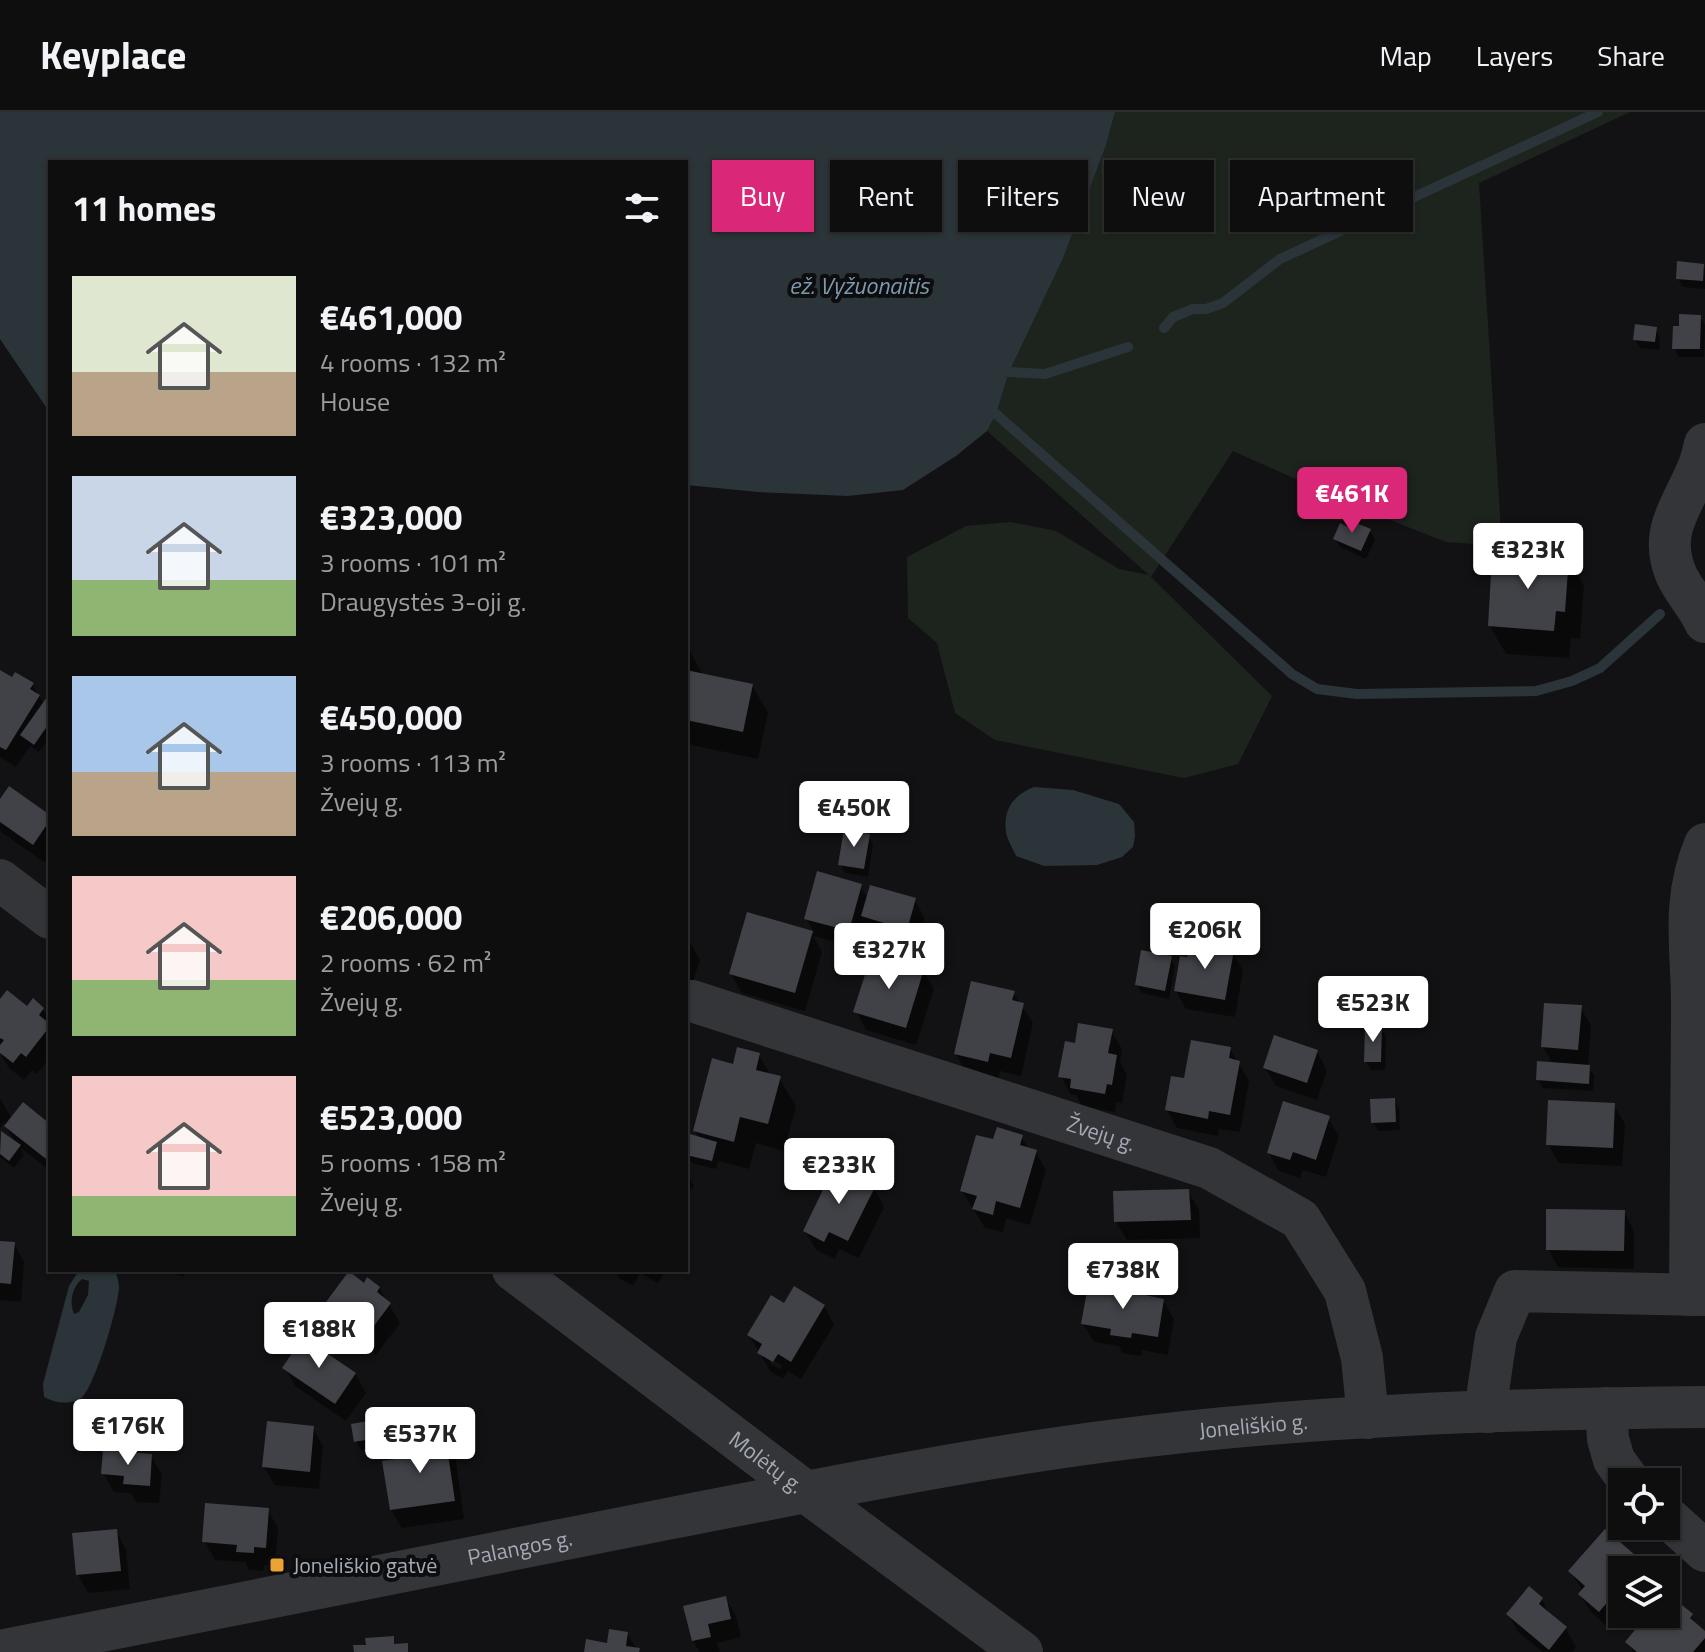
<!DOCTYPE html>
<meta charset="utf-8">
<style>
body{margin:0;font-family:"Titillium Web",sans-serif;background:#171718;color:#f1f3f6;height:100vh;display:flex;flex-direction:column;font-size:30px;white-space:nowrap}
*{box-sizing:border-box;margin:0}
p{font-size:26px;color:#9b9c9e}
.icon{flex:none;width:44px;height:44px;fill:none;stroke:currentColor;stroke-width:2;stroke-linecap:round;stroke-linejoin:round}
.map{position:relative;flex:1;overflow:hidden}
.drawer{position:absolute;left:48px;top:48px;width:640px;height:1112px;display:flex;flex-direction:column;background:#0e0e0f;border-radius:0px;box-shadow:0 2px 6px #0004,0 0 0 2px #2e2e2f}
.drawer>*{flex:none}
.banner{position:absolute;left:712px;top:48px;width:760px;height:72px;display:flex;gap:16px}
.buttons{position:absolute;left:1608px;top:1356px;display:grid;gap:16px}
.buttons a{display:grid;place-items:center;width:72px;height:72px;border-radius:0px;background:#0e0e0f;box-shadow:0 2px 6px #0004,0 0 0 2px #2e2e2f;font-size:40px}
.price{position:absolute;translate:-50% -68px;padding:0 18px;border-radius:8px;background:#fff;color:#222;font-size:26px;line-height:52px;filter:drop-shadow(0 2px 4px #0008)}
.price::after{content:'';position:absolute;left:50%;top:48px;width:24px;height:18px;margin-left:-12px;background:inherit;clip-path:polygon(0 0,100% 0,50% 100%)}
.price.selected{background:#db2777;color:#fff}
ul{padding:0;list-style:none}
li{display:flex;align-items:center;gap:24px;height:200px;padding:0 24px}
li span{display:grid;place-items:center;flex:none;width:224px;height:160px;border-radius:0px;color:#555}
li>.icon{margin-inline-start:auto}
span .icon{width:96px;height:96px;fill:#fffc;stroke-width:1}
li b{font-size:34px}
h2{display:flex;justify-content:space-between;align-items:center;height:96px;padding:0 24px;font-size:34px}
.pill{padding:0 28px;border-radius:0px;background:#0e0e0f;box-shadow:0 2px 6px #0004,0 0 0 2px #2e2e2f;font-size:28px;line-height:72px}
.pill.selected{background:#db2777;color:#fff}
header{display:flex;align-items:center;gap:48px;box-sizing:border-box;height:112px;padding:0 40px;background:#0e0e0f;border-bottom:2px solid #2e2e2f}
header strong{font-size:38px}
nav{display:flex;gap:44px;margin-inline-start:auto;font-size:28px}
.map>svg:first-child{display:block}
</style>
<header>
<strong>Keyplace</strong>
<nav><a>Map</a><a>Layers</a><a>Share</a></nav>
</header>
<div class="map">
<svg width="1705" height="1540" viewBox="0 0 1705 1540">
<rect width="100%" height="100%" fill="#121214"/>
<!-- green -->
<polygon fill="#1d241d" points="1115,0 1630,0 1479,71 1502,434 1446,430 1372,401 1233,339 1151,465 1272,584 1238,652 1184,666 995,628 955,601 937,531 908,506 907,445 966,414 1011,410 1056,419 1119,457 1149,463 987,319 996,302 1009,260 1106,33"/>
<!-- water -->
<g fill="#2b3439" fill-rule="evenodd">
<polygon points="0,0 1115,0 1106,33 1063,146 1009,260 996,302 987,319 956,344 903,378 848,384 758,380 686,373 686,50 50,50 50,301 0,227"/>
<path d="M1034 675 1073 678 1119 692 1134 710 1135 724 1133 735 1122 745 1097 753 1044 754 1016 744C1013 737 1007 727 1006 720 1003 696 1014 683 1034 675Z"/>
<path d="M84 1158H115C117 1164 119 1170 119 1176 118 1195 94 1279 80 1287 67 1293 55 1291 44 1285L43 1272 69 1174 76 1163ZM82 1167 89 1169 88 1183 79 1200 74 1202C69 1190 72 1175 82 1167Z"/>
</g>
<!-- shadow -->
<g fill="#0007" fill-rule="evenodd">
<polygon points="1703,154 1705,157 1705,177 1683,175 1678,167"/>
<polygon points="1700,205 1705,213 1704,245 1679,245 1674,236"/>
<polygon points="1655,217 1660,225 1659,238 1640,236 1635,228"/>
<polygon points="1349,417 1370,419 1375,428 1366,447 1340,435 1335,427"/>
<polygon points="1568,446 1584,474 1580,527 1571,526 1569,546 1506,542 1490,514 1520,449"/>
<polygon points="686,533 702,561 701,563 752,573 768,601 758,647 686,632"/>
<polygon points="0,560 13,568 32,572 44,592 50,589 50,625 39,640 30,634 16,655 0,645"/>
<polygon points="0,690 50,705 50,741 44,750 2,721 0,717"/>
<polygon points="868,724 873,732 868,765 845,761 840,752"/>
<polygon points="860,774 868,787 915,788 925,807 917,835 874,822 866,809 859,836 813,824 822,840 805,899 742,881 731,862 748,803 815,822 806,806"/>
<polygon points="686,824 700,848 686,890"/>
<polygon points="1232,840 1243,858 1235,905 1186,897 1176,879"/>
<polygon points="1170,846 1175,854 1169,887 1142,881 1137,873"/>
<polygon points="923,859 934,877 916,933 866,918 856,899"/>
<polygon points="1013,881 1033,911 1021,964 1000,959 998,968 966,960 956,942"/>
<polygon points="0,890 27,897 43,897 50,910 50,945 37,962 32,958 24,968 9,956 0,941"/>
<polygon points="1580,895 1591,913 1588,955 1594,963 1593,979 1543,976 1538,967 1553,952 1543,935"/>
<polygon points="1381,916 1386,924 1385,958 1371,958 1366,949"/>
<polygon points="1111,919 1122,937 1120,950 1127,963 1122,991 1116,990 1115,1000 1082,994 1076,983 1071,983 1061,964 1076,933"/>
<polygon points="1230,937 1249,969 1240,1020 1219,1017 1218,1024 1177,1016 1167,998 1186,969"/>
<polygon points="1317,940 1327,958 1317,988 1276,974 1265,956"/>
<polygon points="759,943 771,964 779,966 796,994 784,1039 756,1031 749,1057 718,1049 716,1057 692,1051 687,1042 700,1027 695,1019 734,954"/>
<polygon points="0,986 12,1007 50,1014 50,1059 20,1035 24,1043 14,1056 0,1045 0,1023 2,1021 16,1033 4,1011 0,1016"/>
<polygon points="1394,988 1399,997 1400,1018 1378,1019 1373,1010"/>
<polygon points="1614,993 1625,1012 1622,1054 1559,1051 1548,1032"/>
<polygon points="1328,1006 1339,1024 1326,1065 1303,1058 1300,1066 1279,1059 1269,1041"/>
<polygon points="1021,1024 1029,1037 1035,1039 1046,1058 1030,1113 1006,1106 1003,1120 985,1116 962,1079 994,1030"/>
<polygon points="686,1060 694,1074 686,1084"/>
<polygon points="874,1076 884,1095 859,1146 839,1137 835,1147 816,1138 805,1119"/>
<polygon points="1188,1079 1199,1098 1200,1126 1127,1128 1116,1110"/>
<polygon points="1624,1100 1634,1119 1634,1157 1558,1155 1548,1137"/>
<polygon points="0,1131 14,1132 24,1150 21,1190 0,1188"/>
<polygon points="169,1158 186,1158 184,1165 171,1160"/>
<polygon points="614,1158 666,1158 658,1171 640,1161 633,1174 619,1166"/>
<polygon points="364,1173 379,1176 400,1211 376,1243 336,1213 325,1194"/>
<polygon points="1145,1177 1150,1186 1163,1189 1174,1207 1168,1243 1142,1238 1141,1244 1122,1241 1119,1234 1094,1230 1083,1212 1117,1181"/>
<path d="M784 1193 824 1194 834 1213 801 1267 788 1259 783 1267 770 1259 749 1223ZM770 1246 782 1254 780 1257 770 1251Z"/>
<polygon points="285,1256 355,1262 366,1281 346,1309 295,1274"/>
<polygon points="396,1306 401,1315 403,1331 361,1338 356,1329"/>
<polygon points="313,1316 323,1334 319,1377 275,1373 264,1355"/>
<polygon points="444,1324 455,1342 464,1407 402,1416 391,1398 410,1346"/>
<polygon points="151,1344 162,1363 159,1391 136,1390 131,1381 114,1380 103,1361"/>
<polygon points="267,1397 278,1416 275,1454 264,1453 263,1459 249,1458 245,1450 215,1448 205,1430"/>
<polygon points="116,1419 126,1438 130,1477 88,1481 78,1463"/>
<polygon points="1641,1451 1645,1458 1622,1458 1623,1502 1610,1517 1591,1500 1580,1482 1583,1479 1570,1459"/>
<polygon points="725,1486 736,1504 741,1525 717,1531 720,1540 700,1540 693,1529"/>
<polygon points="1542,1488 1552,1506 1566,1517 1576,1535 1572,1540 1543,1540 1519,1521 1508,1502"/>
<polygon points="1651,1502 1691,1504 1698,1516 1705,1521 1705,1540 1633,1540 1628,1530"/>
<polygon points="627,1522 639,1540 586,1540 608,1533"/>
</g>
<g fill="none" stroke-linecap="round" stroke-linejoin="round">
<!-- stream -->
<g stroke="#2b3439" stroke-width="10">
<polyline points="1164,216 1173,205 1193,197 1206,197 1223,191 1280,147 1598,0"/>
<polyline points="1009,260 1045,262 1128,235"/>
<polyline points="996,302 1292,562 1317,577 1357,582 1536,579 1572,569 1600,556 1660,502"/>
</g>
</g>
<!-- building -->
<g fill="#414247">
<polygon points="1677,149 1704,152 1703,169 1676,167"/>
<polygon points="1679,202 1701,203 1700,237 1672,237 1673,214 1679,214"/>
<polygon points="1635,212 1657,215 1655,230 1633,228"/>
<polygon points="1351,409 1371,417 1361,439 1333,427 1340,411 1348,415"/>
<polygon points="1518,440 1569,444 1565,500 1556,499 1554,519 1488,514 1492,445 1518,447"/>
<polygon points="0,558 12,565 15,560 34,571 30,577 40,583 6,638 0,635"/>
<polygon points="686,558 753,572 743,620 686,608"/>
<polygon points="47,585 50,587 50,610 34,633 20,623"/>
<polygon points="9,674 50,703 50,708 33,733 0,710 0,687"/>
<polygon points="844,717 870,722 864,757 838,753"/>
<polygon points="817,759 862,772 849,819 804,807"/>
<polygon points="870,773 916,786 907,818 861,804"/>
<polygon points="747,800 813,819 795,881 729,862"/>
<polygon points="1190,830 1234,838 1225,888 1174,879 1180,844 1187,845"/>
<polygon points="1141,838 1172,844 1165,879 1135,873"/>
<polygon points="872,841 924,857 906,916 853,900"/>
<polygon points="971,869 1015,879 1012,888 1024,891 1011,946 990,941 988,950 954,942"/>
<polygon points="7,878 27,894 33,886 44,896 39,903 50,912 50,914 26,945 21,941 13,951 0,941 0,933 4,928 0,926 0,887"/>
<polygon points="1544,891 1582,893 1578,938 1541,935"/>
<polygon points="1078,911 1113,917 1108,941 1117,943 1112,973 1107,972 1105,982 1070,976 1071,967 1058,965 1065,929 1075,931"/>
<polygon points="1365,914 1382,914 1381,950 1364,950"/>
<polygon points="1274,923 1318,938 1307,971 1263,956"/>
<polygon points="1191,928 1231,935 1229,946 1240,949 1230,1003 1209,999 1208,1007 1165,998 1171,964 1184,966"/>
<polygon points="737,935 760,941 756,958 781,964 768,1012 740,1005 734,1030 693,1019 712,946 733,952"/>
<polygon points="1537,949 1590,953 1589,972 1536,968"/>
<polygon points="1395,986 1396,1010 1371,1011 1370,987"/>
<polygon points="1548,988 1615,991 1613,1036 1546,1033"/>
<polygon points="1283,989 1330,1004 1316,1048 1293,1040 1290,1048 1267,1041"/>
<polygon points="23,990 50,1012 50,1050 4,1014"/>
<polygon points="997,1015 1023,1023 1020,1033 1037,1038 1020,1096 996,1089 993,1103 972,1097 977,1084 960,1079 976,1023 993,1027"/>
<polygon points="1,1019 21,1033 9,1049 0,1042"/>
<polygon points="690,1022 717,1030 712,1049 686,1043"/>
<polygon points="834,1055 875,1075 848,1129 829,1120 824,1130 803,1119"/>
<polygon points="1189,1077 1191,1108 1114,1110 1113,1079"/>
<polygon points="1546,1097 1625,1098 1624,1139 1546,1138"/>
<polygon points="0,1129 15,1130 11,1172 0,1171"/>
<polygon points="349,1159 364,1171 367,1165 380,1175 377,1180 391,1191 365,1226 323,1194"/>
<polygon points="1118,1171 1146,1175 1145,1183 1164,1187 1158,1225 1132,1221 1131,1226 1110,1223 1111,1217 1081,1212 1088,1174 1116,1179"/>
<polygon points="794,1174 825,1193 791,1250 778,1242 773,1250 757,1241 762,1232 747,1223 771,1183 784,1191"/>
<polygon points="303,1225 356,1261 335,1292 282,1256"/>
<polygon points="397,1304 400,1322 354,1330 351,1312"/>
<polygon points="267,1309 314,1314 310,1360 262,1355"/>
<polygon points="445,1322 455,1389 390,1398 382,1349 408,1345 405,1328"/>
<polygon points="103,1338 152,1342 150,1374 123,1372 124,1364 101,1362"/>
<polygon points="205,1391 269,1396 266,1436 254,1435 254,1441 236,1440 237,1433 202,1430"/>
<polygon points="117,1417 121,1459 76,1463 72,1421"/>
<polygon points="1605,1417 1643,1450 1636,1458 1622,1458 1622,1473 1599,1500 1578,1482 1585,1474 1568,1459"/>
<polygon points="1529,1474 1543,1486 1539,1492 1567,1515 1549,1538 1506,1502"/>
<polygon points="1666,1480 1693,1502 1690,1506 1705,1519 1705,1526 1693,1540 1637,1540 1625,1530 1648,1502 1666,1502"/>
<polygon points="726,1484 731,1507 708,1512 711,1525 692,1529 683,1494"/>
<polygon points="609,1517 628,1520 626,1534 640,1536 639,1540 584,1540 586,1527 607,1531"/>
<polygon points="394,1524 394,1532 408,1531 408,1540 354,1540 353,1533 366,1533 365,1526"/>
</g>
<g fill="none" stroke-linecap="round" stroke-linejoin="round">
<!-- minor -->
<g stroke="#343539" stroke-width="42">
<path d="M1705 332C1703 340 1701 349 1698 356 1683 394 1658 419 1676 462 1683 479 1698 493 1705 510"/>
<polyline points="0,768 50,806"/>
<path id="s1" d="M692 889 1209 1056 1300 1107 1345 1179 1362 1246 1368 1306"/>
<path id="s2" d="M513 1158 806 1380 1022 1540"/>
<path d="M1690 1183C1691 1089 1691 995 1692 901 1693 839 1680 793 1705 732"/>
<polyline points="1606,1296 1608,1327 1614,1348 1630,1370"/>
<polyline points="1488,1300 1488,1279 1496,1225 1515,1179 1705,1183"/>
<polyline points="1666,1404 1705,1439"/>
<path id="s3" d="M0 1539C224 1493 448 1449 672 1406 817 1378 962 1348 1108 1329 1305 1303 1506 1297 1705 1295"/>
</g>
</g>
<!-- markers -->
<rect fill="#eba333" stroke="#0d0d0f" stroke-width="3" x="269" y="1445" width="16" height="16" rx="4"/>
<g text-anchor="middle" stroke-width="8" stroke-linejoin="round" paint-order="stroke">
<!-- street labels -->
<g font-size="22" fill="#a4aab4" stroke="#0d0d0f">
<text dy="8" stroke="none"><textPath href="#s1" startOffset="430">Žvejų g.</textPath></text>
<text dy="8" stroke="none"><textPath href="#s3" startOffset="1274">Joneliškio g.</textPath></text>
<text dy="8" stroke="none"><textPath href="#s2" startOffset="318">Molėtų g.</textPath></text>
<text dy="8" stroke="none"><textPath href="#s3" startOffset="530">Palangos g.</textPath></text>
</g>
<!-- poi labels -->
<g font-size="22" fill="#a4aab4" stroke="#0d0d0f" text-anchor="start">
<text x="293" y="1461">Joneliškio gatvė</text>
</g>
<!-- water labels -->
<g font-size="24" font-style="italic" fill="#7c9aae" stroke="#0d0d0f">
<text x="859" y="182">ež. Vyžuonaitis</text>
</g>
</g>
</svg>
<div class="buttons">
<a><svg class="icon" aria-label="locate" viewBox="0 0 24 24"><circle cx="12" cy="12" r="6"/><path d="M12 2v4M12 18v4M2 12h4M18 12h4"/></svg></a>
<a><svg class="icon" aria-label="layers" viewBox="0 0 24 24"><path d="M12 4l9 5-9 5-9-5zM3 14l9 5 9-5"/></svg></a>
</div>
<b class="price selected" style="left:1352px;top:423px">€461K</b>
<b class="price" style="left:1528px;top:479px">€323K</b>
<b class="price" style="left:854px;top:737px">€450K</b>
<b class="price" style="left:1205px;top:859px">€206K</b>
<b class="price" style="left:889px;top:879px">€327K</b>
<b class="price" style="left:1373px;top:932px">€523K</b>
<b class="price" style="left:839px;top:1094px">€233K</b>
<b class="price" style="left:1123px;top:1199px">€738K</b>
<b class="price" style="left:319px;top:1258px">€188K</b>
<b class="price" style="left:128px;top:1355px">€176K</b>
<b class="price" style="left:420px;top:1363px">€537K</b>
<div class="banner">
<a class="pill selected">Buy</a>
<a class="pill">Rent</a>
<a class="pill">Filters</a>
<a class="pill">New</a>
<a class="pill">Apartment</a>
</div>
<section class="drawer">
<h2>11 homes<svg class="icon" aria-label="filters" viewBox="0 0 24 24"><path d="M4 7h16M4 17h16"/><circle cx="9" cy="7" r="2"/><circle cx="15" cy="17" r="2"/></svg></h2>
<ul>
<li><span style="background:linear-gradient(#dfe7d0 60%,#b9a48a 0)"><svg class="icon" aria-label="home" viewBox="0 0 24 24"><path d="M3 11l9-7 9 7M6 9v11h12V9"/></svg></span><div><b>€461,000</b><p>4 rooms · 132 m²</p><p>House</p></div></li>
<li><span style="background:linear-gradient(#c9d6e8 65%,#8fb573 0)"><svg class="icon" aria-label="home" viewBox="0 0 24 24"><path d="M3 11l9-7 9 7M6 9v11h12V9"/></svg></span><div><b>€323,000</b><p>3 rooms · 101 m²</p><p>Draugystės 3-oji g.</p></div></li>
<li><span style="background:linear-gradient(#a9c7e8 60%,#b9a48a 0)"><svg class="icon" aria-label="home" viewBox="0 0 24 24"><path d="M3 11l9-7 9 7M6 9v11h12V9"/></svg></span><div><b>€450,000</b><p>3 rooms · 113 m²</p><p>Žvejų g.</p></div></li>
<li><span style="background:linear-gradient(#f6c9c9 65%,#8fb573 0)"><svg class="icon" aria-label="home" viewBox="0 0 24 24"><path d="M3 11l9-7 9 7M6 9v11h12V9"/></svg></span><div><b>€206,000</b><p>2 rooms · 62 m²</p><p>Žvejų g.</p></div></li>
<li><span style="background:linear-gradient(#f6c9c9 75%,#8fb573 0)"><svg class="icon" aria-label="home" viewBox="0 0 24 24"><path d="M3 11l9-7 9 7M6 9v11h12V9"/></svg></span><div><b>€523,000</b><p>5 rooms · 158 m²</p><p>Žvejų g.</p></div></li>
</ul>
</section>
</div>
